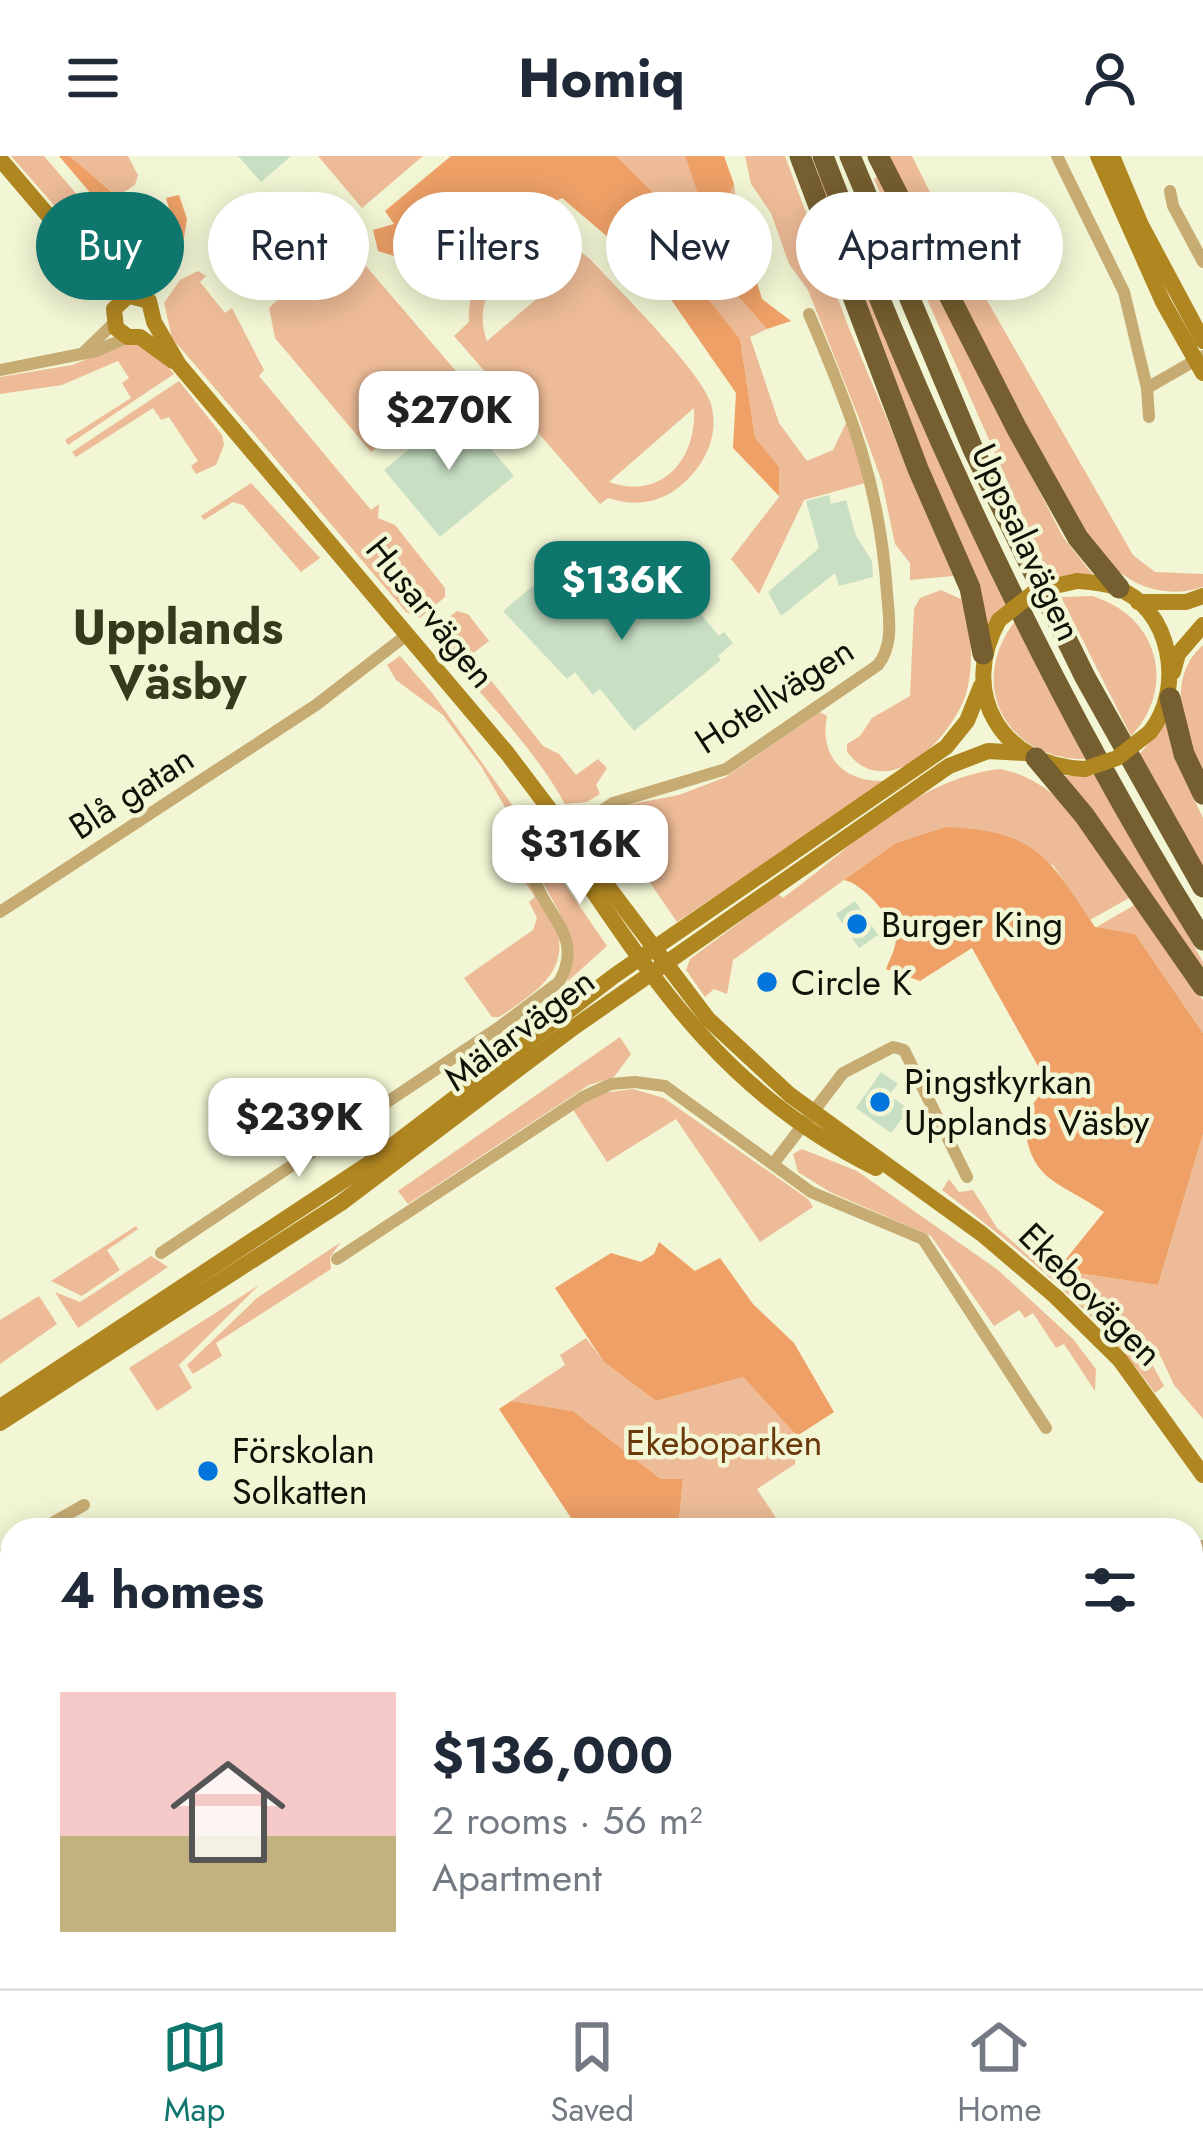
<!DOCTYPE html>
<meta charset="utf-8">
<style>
body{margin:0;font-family:Jost,sans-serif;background:#f2f2f3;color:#1f2937;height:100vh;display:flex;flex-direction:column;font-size:45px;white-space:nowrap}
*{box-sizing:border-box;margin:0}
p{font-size:39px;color:#747a83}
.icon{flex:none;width:66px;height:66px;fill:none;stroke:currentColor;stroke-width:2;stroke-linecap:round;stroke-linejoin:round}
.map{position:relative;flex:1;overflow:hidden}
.details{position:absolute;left:0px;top:1362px;width:1203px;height:471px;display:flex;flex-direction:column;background:#fff;border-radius:36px 36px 0 0;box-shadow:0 6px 30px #0003}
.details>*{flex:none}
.hud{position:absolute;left:36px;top:36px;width:1131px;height:108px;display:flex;gap:24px}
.price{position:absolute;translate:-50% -102px;padding:0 27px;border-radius:24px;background:#fff;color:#222;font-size:39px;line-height:78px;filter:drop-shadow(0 3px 6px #0008)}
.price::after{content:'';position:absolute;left:50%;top:72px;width:36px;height:27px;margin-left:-18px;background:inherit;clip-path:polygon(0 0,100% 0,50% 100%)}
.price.on{background:#0f766e;color:#fff}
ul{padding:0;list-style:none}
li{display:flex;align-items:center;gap:36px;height:300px;padding:0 60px}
li span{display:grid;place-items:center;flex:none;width:336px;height:240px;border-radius:0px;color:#555}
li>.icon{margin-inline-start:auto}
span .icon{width:144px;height:144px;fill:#fffc;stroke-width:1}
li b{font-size:51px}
h2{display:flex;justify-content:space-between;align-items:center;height:144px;padding:0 60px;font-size:51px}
.tag{padding:0 42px;border-radius:54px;background:#fff;box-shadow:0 6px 30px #0003;font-size:42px;line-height:108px}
.tag.on{background:#0f766e;color:#fff}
header{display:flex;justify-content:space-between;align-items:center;height:156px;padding:0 60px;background:#fff;font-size:54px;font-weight:700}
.tabs{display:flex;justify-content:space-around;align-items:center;height:168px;border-top:3px solid #e0e1e3;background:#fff;font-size:33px;color:#747a83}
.tabs a{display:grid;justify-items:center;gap:6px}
.tabs .on{color:#0f766e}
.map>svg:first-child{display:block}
</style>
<header><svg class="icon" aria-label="menu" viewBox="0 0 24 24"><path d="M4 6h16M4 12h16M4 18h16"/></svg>Homiq<svg class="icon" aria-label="person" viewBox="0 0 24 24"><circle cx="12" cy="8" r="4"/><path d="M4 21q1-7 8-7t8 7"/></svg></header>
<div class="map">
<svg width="1203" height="1832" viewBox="0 0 1203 1832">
<rect width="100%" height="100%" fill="#f2f6d4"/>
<!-- green -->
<g fill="#edbb97" fill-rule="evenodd">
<polygon points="11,0 44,0 151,125 144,133 125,130"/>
<polygon points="68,0 128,0 138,19 135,29 118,40"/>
<polygon points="318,0 423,0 362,52"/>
<polygon points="616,0 685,0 705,59 721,56 734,28 740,71 703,86 734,136 767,173 750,181 779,267 807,305 833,294 847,265 869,326 804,344 759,438 731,403 779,341 779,311 755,281 740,183 706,140 664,47"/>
<polygon points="745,0 785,0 848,170 953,420 910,424 910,407 895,388 882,326 858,260 808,134 789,108 771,57 751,28"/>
<path d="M888 0H912L961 99 1133 399 1155 416 1203 418V431C1173 441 1142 435 1117 414 1087 387 1070 348 1051 313 992 212 942 105 888 0Z"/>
<polygon points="821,18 1008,448 987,473 815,22"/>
<polygon points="878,20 1063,381 1093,419 1050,422 874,23"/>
<polygon points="342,82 461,221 371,296 275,182 269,152"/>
<path d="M544 84 573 90 590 103C616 131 702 216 711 248 719 277 707 305 686 325 664 346 638 352 608 342L600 348 454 180 469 166C466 118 501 94 544 84ZM544 101 574 111 487 185C471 143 502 104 544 101ZM694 252C697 303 662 345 609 326Z"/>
<polygon points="198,115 206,120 200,126 225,157 232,152 264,214 259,220 371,354 379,348 378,362 395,369 445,432 445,441 420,462 406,456 172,182 164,147 180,124"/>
<polygon points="131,186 159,200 174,218 68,289 65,284 131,242 122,227 129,222 118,205 62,229 0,238 0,221 72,209"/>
<polygon points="179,225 222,279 224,289 216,309 196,318 191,310 198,305 169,261 161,264 153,252 76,301 72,296"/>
<polygon points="251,327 320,402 301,416 243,349 233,346 204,364 201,360"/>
<path d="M941 434 963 444C971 475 975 506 966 538 952 581 888 649 847 596V588L860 580 872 562 910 540 914 453 920 442Z"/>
<path d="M1092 440C1157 459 1178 530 1131 580L1061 441Z"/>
<path d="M457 455 468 458 489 485 471 499 543 590 559 598 576 619 598 603 607 612 596 629 600 638 587 646 565 648C530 585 478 538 435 482L434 473Z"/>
<path d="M1019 460 1092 603C1007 607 962 528 1019 460Z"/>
<path d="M1203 489V623C1184 582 1164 523 1203 489Z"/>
<path d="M400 500 433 538 537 684C532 696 524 706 527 720 530 734 544 747 551 760 577 811 538 835 499 861H492L464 822 533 774 537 762 529 746 535 741 518 716 520 677 481 610 443 559 396 524 387 509Z"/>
<path d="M820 556 827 560C819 601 844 627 886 625L677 766 622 686 621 650 679 639 726 621Z"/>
<polygon points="1166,566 1181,616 1203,662 1203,713 1138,600"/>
<path d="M1000 613C1067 626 1094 689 1129 742L1090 764 1053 709 894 688 733 804 727 838 714 833 705 841 686 814 690 803 778 738 783 742C850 694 913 623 1000 613Z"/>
<polygon points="1098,619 1203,806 1203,822 1064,620"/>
<path d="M548 704 607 790 567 826C583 779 557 758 539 718Z"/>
<polygon points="1136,748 1203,844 1203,877 1135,778 1095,772"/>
<polygon points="620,881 631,898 614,921 589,929 408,1048 398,1035"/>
<polygon points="633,933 664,942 808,1043 813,1051 760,1086 676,963 607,1006 572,952 603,937"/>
<polygon points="1203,978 1203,1263 1174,1229 1161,1201 1057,1114 1158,1129"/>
<polygon points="802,993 857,1015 998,1114 1073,1183 1096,1213 1095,1235 1064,1188 1056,1192 1033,1157 1025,1162 1019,1154 994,1170 931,1080 830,1036 798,1016 793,998"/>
<path d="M949 1023 959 1036 973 1034 997 1072 1151 1206 1164 1230 1155 1237C1099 1157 1019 1093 942 1034Z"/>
<polygon points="136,1070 138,1073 107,1094 120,1114 82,1140 51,1125"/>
<polygon points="341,1086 330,1101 331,1113 216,1187 222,1200 193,1218 187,1209 257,1142"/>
<polygon points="151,1100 168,1111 78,1172 55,1136 80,1146"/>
<polygon points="259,1129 179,1209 192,1232 157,1255 129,1212"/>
<polygon points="39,1140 57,1168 0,1208 0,1164"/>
<polygon points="586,1182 604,1206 656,1245 743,1221 797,1280 795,1308 757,1333 784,1374 678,1374 683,1324 661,1323 573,1255 511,1245 565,1209 560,1199"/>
<polygon points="418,1821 738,1821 734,1832 414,1832"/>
</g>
<!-- forest -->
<g fill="#eea067">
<polygon points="59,0 69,0 117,40 123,39 141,67 165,70 173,66 166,42 179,39 187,63 183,87 164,94 137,92"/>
<polygon points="451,0 616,0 664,47 706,140 740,183 755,281 779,311 779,340 733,292 736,237 656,122 562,42 493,77 416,134 394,100 378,95 373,74 394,68 385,55"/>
<polygon points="685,0 724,0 734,28 721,57 705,59"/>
<polygon points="740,71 762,143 791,165 767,173 734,136 703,86"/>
<path d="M946 671C1036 675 1048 700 1095 771L1135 778 1203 877V978L1158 1129 1057 1114 1104 1056C1056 1023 1028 1026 1024 960L1048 928 972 792 920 825 886 813C889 805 896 792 896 783 895 763 862 727 844 724L894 688Z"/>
<polygon points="659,1086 695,1115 720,1102 753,1148 794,1187 834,1256 797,1280 743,1221 656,1245 604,1206 555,1132 611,1097 641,1106 654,1098"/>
<polygon points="511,1245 573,1255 661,1323 683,1323 678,1374 579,1374 499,1253"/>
<polygon points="12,1631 12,1821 418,1821 414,1832 0,1832 0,1639"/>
</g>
<!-- building -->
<g fill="#c8dfc4">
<polygon points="238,0 291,0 261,26"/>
<polygon points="458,253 514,320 440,381 384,314"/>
<polygon points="829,339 831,348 846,344 856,380 872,405 873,421 839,430 835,417 781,460 768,436 819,392 806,345"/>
<polygon points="647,416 678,455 690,445 719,480 724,476 733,487 718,500 721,504 634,575 600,533 593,539 575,516 567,523 503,455 534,429 545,442 574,417 597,445 602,441 609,449"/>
<polygon points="855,745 878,779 859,792 836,758"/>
<polygon points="881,916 898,928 889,939 909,953 891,977 856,952"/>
</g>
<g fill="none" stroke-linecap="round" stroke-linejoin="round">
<!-- street -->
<g stroke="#c6ab73" stroke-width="12">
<polyline points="1057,0 1124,136 1147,232 1149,261"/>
<polyline points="1170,35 1173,50 1203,106"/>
<polyline points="85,195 114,167"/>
<polyline points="0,214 96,195 128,181"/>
<polyline points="1147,232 1203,200"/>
<polyline points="0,756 316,549 408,478"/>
<polyline points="773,1008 843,917 893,891 904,894 967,1021"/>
<path d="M161 1097 498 872 559 826C590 773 528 750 534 706L540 697 613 647 726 613 878 509C894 488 889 463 887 437 880 329 851 256 809 158"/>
<polyline points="337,1103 583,941 611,928 635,926 665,930 811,1036 923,1083 1046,1272"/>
<polyline points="40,1374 84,1349"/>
<polyline points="1191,1398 1203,1390"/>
<polyline points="0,1400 12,1392"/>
<polyline points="0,1404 12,1430"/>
<polyline points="1191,1488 1203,1507"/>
</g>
<!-- secondary -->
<g stroke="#b08621" stroke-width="16">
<polyline points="1098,0 1163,146 1203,217"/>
<polyline points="1112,0 1141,69 1203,185"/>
<polyline points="0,3 92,111 126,139 149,145 154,166 179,209 507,597 708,863 790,939 982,1078 1055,1140 1120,1204 1203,1319"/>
<polyline points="128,140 114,153 116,172 128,181 140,181 173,205"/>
<path d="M1077 425C1089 426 1103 427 1115 431 1172 452 1185 533 1150 576"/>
<polyline points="1138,446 1186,446 1203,440"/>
<path d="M999 464C958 537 1001 610 1085 613"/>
<polyline points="1173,516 1178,498 1203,469"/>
<path d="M557 682C651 820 720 935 876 1012"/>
<polyline points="0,1251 367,1009 614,820 946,591 967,565 981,530"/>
<polyline points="0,1267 341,1047 570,874 949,610 988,595 1025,597"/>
</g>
<!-- highway -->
<g stroke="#755e2f" stroke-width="21">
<polyline points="800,0 918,313 970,432 983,498"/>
<path d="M823 0C926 270 1050 539 1203 784"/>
<polyline points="850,0 973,293 1085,521 1203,731"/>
<polyline points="878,0 1017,273 1078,382 1119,432"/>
<polyline points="1170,542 1184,598 1203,638"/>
<polyline points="1036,602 1084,659 1203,830"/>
</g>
<!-- secondary-bridge -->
<g stroke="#b08621" stroke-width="16">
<polyline points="999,464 1037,434 1077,425"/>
<polyline points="1085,613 1117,602 1150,576"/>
</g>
</g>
<!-- markers -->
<g fill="#0276dd" stroke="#f2f6d4" stroke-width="4.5">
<circle cx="857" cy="768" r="12"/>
<circle cx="767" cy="826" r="12"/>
<circle cx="880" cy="946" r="12"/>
<circle cx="208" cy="1315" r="12"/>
</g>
<g text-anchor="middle" stroke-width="9" stroke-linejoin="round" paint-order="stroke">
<!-- street labels -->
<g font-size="36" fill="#111207" stroke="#f2f6d4">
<text transform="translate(1027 386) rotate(65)" y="13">Uppsalavägen</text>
<text transform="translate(431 456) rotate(51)" y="13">Husarvägen</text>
<text transform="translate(774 539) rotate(-33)" y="13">Hotellvägen</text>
<text transform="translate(131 636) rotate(-33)" y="13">Blå gatan</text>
<text transform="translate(519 873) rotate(-37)" y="13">Mälarvägen</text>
<text transform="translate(1091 1138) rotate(45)" y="13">Ekebovägen</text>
</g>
<!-- poi labels -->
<g font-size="36" fill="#111207" stroke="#f2f6d4" text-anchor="start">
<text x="881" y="781">Burger King</text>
<text x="791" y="839">Circle K</text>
<text x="904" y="938">Pingstkyrkan<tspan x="904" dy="41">Upplands Väsby</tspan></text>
<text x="232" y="1307">Förskolan<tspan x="232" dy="41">Solkatten</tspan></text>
</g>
<!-- park labels -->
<g font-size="36" fill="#6a380b" stroke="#f2f6d4">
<text x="724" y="1299">Ekeboparken</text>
</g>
<!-- district labels -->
<g font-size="48" font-weight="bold" fill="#37391d" stroke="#f2f6d4">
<text x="178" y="488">Upplands<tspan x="178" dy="55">Väsby</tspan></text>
</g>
</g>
</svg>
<b class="price" style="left:449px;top:317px">$270K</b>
<b class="price on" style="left:622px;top:487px">$136K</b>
<b class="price" style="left:580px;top:751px">$316K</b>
<b class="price" style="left:299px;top:1024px">$239K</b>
<div class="hud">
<a class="tag on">Buy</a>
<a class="tag">Rent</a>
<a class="tag">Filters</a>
<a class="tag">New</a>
<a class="tag">Apartment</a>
</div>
<section class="details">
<h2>4 homes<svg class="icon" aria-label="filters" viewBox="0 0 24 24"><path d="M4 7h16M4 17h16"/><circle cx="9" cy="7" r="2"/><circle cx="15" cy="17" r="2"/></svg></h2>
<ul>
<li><span style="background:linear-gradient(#f6c9c9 60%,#c2b280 0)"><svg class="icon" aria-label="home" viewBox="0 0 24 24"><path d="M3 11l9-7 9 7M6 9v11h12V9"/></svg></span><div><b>$136,000</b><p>2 rooms · 56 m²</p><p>Apartment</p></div></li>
</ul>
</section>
</div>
<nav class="tabs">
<a class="on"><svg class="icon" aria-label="map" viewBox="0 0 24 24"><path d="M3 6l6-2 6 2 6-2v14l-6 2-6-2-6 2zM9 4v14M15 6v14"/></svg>Map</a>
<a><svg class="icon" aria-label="saved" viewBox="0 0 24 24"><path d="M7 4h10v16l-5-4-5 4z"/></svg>Saved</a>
<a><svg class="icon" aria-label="home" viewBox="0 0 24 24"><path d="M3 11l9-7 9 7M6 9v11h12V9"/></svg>Home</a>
</nav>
